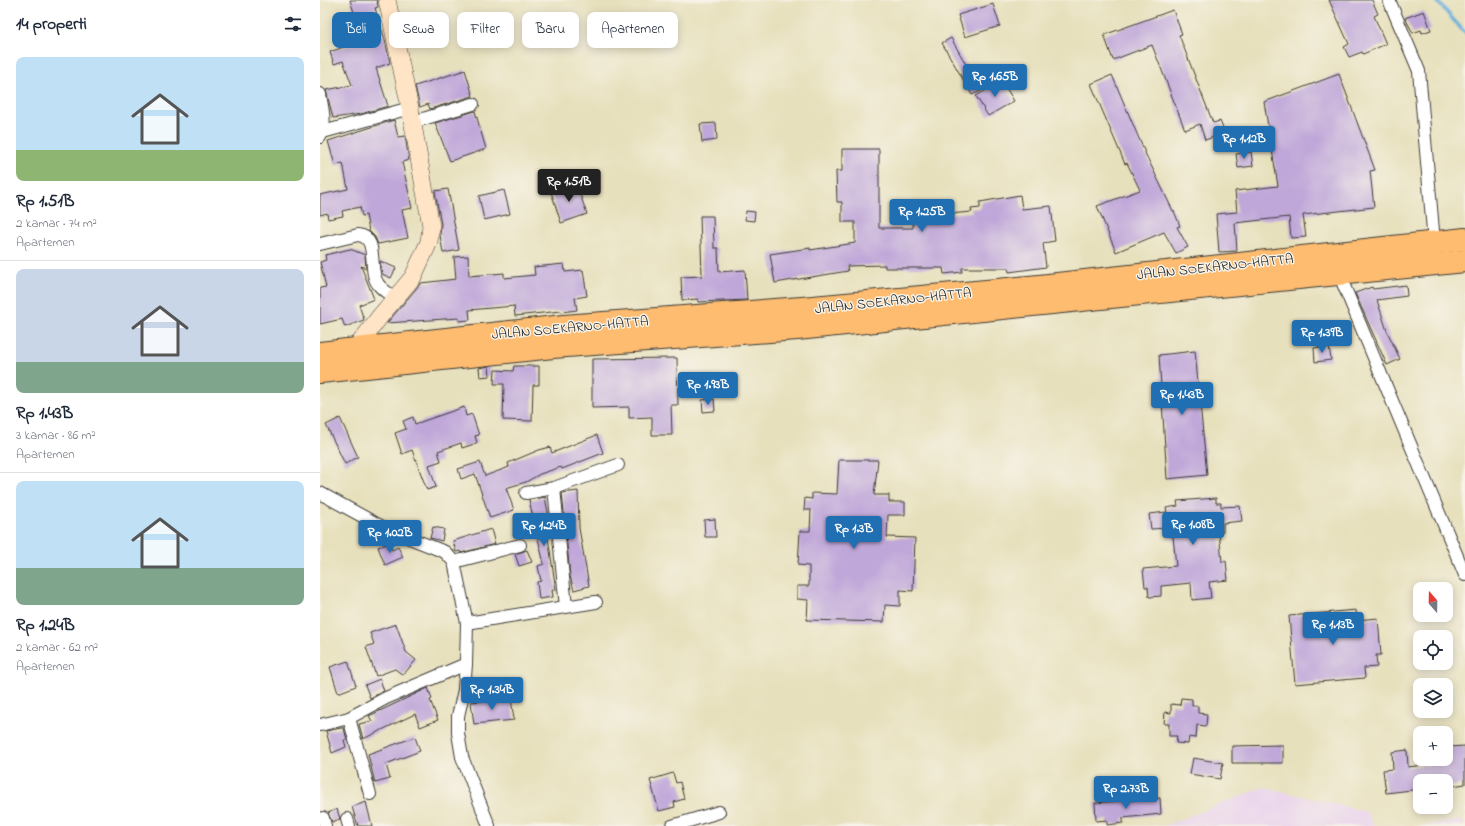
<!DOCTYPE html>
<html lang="id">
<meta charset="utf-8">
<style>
body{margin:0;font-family:"Indie Flower",sans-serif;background:#f2f2f3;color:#1f2937;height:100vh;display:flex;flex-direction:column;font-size:15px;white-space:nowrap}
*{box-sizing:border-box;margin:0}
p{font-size:13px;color:#747a83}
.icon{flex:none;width:22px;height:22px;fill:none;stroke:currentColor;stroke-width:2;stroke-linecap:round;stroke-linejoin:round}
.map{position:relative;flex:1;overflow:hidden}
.side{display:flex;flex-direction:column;background:#fff;width:320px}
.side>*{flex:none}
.hud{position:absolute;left:12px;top:12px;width:380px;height:36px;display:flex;gap:8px}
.needle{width:26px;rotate:340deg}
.buttons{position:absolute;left:1093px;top:582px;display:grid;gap:8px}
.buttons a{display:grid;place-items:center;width:40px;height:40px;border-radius:8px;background:#fff;box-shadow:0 2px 10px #0003;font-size:20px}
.price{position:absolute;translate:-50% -34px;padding:0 9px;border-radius:4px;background:#1f6fb2;color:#fff;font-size:13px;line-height:26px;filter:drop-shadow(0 1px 2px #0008)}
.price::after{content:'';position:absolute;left:50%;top:24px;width:12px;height:9px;margin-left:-6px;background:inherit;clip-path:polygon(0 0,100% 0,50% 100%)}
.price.current{background:#222;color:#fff}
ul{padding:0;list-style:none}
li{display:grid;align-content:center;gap:8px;height:212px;padding:0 16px}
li+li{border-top:1px solid #e0e1e3}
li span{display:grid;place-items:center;height:124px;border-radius:8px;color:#555}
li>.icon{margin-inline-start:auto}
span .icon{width:72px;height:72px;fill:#fffc;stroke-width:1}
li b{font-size:17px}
h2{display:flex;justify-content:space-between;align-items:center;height:48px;padding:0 16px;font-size:17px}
.chip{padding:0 14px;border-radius:8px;background:#fff;box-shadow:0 2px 10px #0003;font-size:14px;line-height:36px}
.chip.current{background:#1f6fb2;color:#fff}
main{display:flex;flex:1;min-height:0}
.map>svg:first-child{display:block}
</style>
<main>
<section class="side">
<h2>14 properti<svg class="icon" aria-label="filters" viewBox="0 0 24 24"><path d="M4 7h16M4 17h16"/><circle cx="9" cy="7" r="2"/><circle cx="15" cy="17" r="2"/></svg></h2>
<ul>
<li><span style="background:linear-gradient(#bfe0f5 75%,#8fb573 0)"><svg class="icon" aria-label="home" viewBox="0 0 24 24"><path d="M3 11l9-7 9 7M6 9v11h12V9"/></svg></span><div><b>Rp 1.51B</b><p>2 kamar · 74 m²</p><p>Apartemen</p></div></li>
<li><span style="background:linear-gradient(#c9d6e8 75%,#7fa58c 0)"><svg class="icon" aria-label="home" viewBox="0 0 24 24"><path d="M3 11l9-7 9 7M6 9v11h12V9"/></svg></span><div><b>Rp 1.43B</b><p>3 kamar · 86 m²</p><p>Apartemen</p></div></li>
<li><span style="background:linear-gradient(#bfe0f5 70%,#7fa58c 0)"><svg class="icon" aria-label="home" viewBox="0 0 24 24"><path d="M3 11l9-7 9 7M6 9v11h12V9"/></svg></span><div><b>Rp 1.24B</b><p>2 kamar · 62 m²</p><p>Apartemen</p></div></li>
</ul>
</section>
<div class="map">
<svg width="1145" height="826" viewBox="0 0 1145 826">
<rect width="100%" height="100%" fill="#f7f3e8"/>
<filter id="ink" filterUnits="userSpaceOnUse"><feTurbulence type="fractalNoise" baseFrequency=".025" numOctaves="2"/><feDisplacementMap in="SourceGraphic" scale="8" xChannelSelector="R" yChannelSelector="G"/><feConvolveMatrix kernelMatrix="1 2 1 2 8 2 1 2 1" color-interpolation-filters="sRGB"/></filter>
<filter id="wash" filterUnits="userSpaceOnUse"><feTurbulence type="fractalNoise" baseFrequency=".012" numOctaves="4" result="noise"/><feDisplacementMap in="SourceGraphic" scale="16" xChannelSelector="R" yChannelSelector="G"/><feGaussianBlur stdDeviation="0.9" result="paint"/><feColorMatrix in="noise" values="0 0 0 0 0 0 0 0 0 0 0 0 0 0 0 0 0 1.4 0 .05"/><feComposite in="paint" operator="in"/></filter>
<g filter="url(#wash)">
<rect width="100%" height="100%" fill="#e7e0bc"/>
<!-- built -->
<g fill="#e9d2ed">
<polygon points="944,787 1047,812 1054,826 844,826"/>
<polygon points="1141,820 1145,826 1102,826 1116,824"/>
</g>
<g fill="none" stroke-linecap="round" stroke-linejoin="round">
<!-- stream -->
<polyline stroke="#61afdb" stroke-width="3.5" points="1116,0 1145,33"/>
</g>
<g id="blocks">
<!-- building -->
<g fill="#c0a7d9">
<polygon points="30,0 57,0 58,7 55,8 65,40 70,63 56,68 68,106 41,114 13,118 6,90 32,85 23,61 14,64 10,52 43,40"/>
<polygon points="1009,0 1052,0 1058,14 1054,16 1066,44 1043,54 1042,52 1029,57 1024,47 1029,44"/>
<polygon points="673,4 680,26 645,37 638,15"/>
<polygon points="853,10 862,34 859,35 893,123 900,121 905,133 885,140 880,124 865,130 832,45 793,60 784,35"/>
<polygon points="1104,11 1111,30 1102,33 1101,30 1093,33 1085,18"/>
<polygon points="95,14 100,34 85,38 81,17"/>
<polygon points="631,38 661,91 652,95 622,43"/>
<polygon points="145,70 153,96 110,109 108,104 100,107 95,86"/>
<polygon points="1019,74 1055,170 1050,171 1054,207 983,215 986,237 971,238 969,217 915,223 917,251 899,252 896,214 917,212 915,191 958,186 944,102"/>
<polygon points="792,75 826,155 853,211 854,211 860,226 857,227 868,247 856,253 844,232 796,252 777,206 820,190 807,163 805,164 771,84"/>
<polygon points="682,81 694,101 668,116 656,96"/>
<polygon points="155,111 166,149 130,161 115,123"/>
<polygon points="74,120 78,137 85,136 89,160 82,162 92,208 82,210 88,238 58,244 55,237 49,231 46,215 42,216 40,207 22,211 23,216 8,219 7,213 0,215 0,195 28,189 23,163 15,165 8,141"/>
<polygon points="396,123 397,140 382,142 380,124"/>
<polygon points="522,149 559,149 559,228 593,228 593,209 617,209 617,215 652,212 651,209 660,208 660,202 700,195 702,209 731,206 735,241 723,243 726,267 689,272 688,268 642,268 642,272 624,274 623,268 565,268 565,265 527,266 528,271 455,283 450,254 490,248 490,250 535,243 535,222 522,222 522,202 517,202 516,171 522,171"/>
<polygon points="931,152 933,166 918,168 916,154"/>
<polygon points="256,183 267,214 241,223 231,192"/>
<polygon points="128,189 139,250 123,253 120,235 121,224 115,191"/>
<polygon points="184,190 190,214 164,220 159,196"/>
<polygon points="426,211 435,212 434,221 425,220"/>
<polygon points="380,216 393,216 394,248 398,248 399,272 425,270 427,300 378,302 378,299 362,300 361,277 382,276"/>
<polygon points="30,249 45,255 46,268 41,266 54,299 39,305 44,320 25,327 22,319 0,324 0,288 6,287 0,262 6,260 5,255"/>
<polygon points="148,256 149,276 184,273 184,278 215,275 214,267 244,264 245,272 263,270 267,296 255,298 257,310 241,312 241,311 195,316 194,306 149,310 150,320 139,321 139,318 67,323 101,283 136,279 134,257"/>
<polygon points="60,261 76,268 71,278 62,274"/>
<polygon points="1086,285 1087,296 1057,300 1067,331 1080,359 1067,365 1035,293 1052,287 1053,289"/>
<polygon points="1009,346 1011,360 995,362 994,348"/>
<polygon points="875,351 887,475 847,479 839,355"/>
<polygon points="357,358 358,405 351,405 352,435 332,435 332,417 309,418 309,407 272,408 272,359"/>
<polygon points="169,366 170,376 160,377 159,368"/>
<polygon points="194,366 219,366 219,385 213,385 212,421 183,420 184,384 174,384 175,370 193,371"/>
<polygon points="394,399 395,411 383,412 382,400"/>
<polygon points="144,407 146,416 152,414 159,435 155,436 157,443 142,448 141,443 118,451 121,461 109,465 116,487 107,490 92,450 82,454 75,433 86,429 83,421 93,417 95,424"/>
<polygon points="20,418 38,457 25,464 6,425"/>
<polygon points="277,435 283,453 242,469 241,467 220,474 206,482 186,488 194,510 170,518 155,474 141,479 138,469 160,462 165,476 189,467 188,463 219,450 230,447 232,453"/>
<polygon points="519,460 558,460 554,495 569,495 569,502 585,502 585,515 568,515 567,537 595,538 593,591 580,590 580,606 565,605 564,622 487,620 488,600 477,599 477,586 489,586 489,566 478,565 480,531 490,531 491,510 484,510 485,498 492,499 492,493 517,494"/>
<polygon points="258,491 259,528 269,586 254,590 250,576 242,493"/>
<polygon points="225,497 229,517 231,530 227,531 236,590 232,590 233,597 219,599 217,582 221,581 218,566 224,564 209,500"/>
<polygon points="896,498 896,503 901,503 901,507 920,506 922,521 903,523 903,532 899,532 902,562 906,561 908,580 889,582 891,598 872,600 871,583 841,586 841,596 829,597 828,587 825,587 823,569 856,566 853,536 849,536 848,528 831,529 829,514 847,512 846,508 858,506 857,501"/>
<polygon points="395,519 396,537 385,537 384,520"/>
<polygon points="113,527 124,529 122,541 110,538"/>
<polygon points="171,529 175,544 141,553 140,551 136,552 133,541"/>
<polygon points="69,543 72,550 78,547 83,557 65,565 58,547"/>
<polygon points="207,550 212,562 199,566 195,554"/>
<polygon points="1036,610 1037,620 1058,618 1061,655 1056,655 1057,667 1044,668 1045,678 975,684 969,616"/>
<polygon points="76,624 86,652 96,660 83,675 75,669 56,676 46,647 54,644 50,633"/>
<polygon points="28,661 36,686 18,693 10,667"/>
<polygon points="60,679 64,691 50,698 45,685"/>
<polygon points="108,688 112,699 110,700 118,720 100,727 95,714 43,739 39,724 52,721 49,716"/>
<polygon points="191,698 194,720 154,724 151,702"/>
<polygon points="861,698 872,699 872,706 878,706 878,713 887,714 886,726 877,725 876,738 869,737 868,744 856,743 857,736 849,736 849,724 844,724 845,712 851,713 851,704 860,705"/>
<polygon points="21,728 24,728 27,740 24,740 26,747 12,753 6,731"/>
<polygon points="95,737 100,751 66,764 70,779 55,783 48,754"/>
<polygon points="963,745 963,763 912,763 912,746"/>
<polygon points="1145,746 1145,784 1126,787 1126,781 1100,781 1100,789 1066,793 1063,770 1073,769 1072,752 1087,750 1088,767 1131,762 1129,747"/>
<polygon points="873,758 903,763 900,779 870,774"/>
<polygon points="353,773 356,783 360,782 364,799 354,802 355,807 339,811 330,780"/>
<polygon points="840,798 841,814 803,818 803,823 787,825 787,820 776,821 775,803"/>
<polygon points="46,802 52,826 38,826 32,807"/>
<polygon points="17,809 20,819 12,822 8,813"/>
</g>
</g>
</g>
<g filter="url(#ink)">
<use href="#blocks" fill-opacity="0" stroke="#3a3934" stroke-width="1"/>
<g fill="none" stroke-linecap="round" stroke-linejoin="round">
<!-- street casing -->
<g stroke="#3a3934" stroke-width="14">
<g id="street">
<polyline points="1069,0 1099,71 1114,242"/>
<path d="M0 94C2 108 7 124 0 137"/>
<polyline points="93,122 153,104"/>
<polyline points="3,132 90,108"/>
<path d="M0 244 38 235C60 237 47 270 58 284 62 290 70 294 75 299"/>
<polyline points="1019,274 1145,575"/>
<polyline points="234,488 246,607"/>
<polyline points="0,493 64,528 125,552 134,562 147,623 146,664 144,690 138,716 138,733 142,757 169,826"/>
<polyline points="206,493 234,488 298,465"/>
<polyline points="134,562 200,545"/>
<polyline points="147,623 276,602"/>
<polyline points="29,718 50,794"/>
<polyline points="0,725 29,718 66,698 146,664"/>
<polyline points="3,818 5,826"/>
<polyline points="27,819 29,826"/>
<polyline points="352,826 399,812"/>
</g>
</g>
<!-- secondary casing -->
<g stroke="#3a3934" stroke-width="18">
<polyline id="secondary" points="30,356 61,315 93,277 109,242 111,226 90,108 67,0"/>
</g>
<!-- highway casing -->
<g stroke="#3a3934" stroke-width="24">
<g id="highway">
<polyline points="0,353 244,326 482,308 719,286 1145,239"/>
<polyline points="0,372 233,347 477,329 1145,261"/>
</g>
</g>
<!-- street -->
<use href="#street" stroke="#fff" stroke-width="12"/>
<!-- secondary -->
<use href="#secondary" stroke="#ffe4c6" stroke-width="17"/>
<!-- highway -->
<use href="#highway" stroke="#febc70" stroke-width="22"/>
</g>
</g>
<g text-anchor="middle" stroke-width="3" stroke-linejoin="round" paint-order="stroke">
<!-- street labels -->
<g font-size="14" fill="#1c1c1c" stroke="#f7f3e8">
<text transform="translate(895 266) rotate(-6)" y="5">JALAN SOEKARNO-HATTA</text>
<text transform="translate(573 300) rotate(-6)" y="5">JALAN SOEKARNO-HATTA</text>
<text transform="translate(250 327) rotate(-5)" y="5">JALAN SOEKARNO-HATTA</text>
</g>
</g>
</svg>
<div class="buttons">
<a><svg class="needle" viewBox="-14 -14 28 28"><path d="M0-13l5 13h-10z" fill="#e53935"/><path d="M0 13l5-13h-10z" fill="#747a83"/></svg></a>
<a><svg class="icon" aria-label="locate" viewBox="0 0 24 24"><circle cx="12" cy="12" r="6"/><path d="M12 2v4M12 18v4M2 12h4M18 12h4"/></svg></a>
<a><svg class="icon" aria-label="layers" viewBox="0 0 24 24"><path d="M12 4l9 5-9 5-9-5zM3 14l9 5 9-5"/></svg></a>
<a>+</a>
<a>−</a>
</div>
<b class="price" style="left:675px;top:98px">Rp 1.65B</b>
<b class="price" style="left:924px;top:160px">Rp 1.12B</b>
<b class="price current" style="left:249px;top:203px">Rp 1.51B</b>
<b class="price" style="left:602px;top:233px">Rp 1.25B</b>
<b class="price" style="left:1002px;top:354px">Rp 1.39B</b>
<b class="price" style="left:388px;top:406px">Rp 1.93B</b>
<b class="price" style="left:862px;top:416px">Rp 1.43B</b>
<b class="price" style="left:873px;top:546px">Rp 1.08B</b>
<b class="price" style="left:224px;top:547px">Rp 1.24B</b>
<b class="price" style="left:534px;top:550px">Rp 1.3B</b>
<b class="price" style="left:70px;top:554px">Rp 1.02B</b>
<b class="price" style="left:1013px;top:646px">Rp 1.13B</b>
<b class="price" style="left:172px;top:711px">Rp 1.34B</b>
<b class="price" style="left:806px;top:810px">Rp 2.73B</b>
<div class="hud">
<a class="chip current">Beli</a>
<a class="chip">Sewa</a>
<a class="chip">Filter</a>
<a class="chip">Baru</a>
<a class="chip">Apartemen</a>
</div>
</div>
</main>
